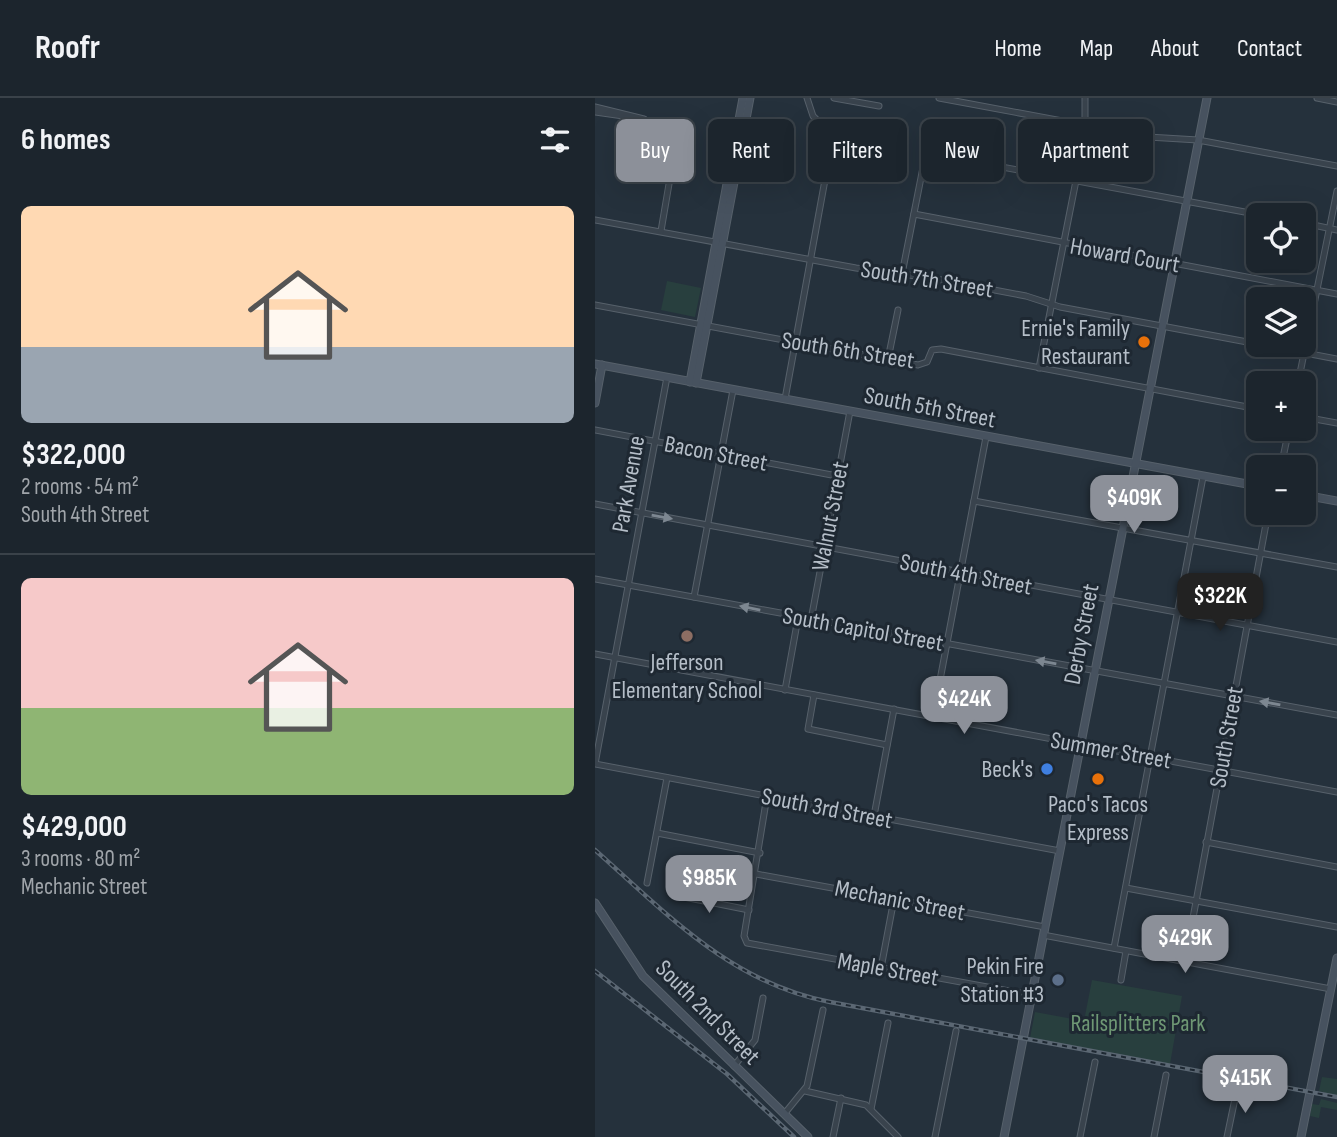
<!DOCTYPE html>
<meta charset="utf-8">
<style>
body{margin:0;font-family:"Sofia Sans Condensed",sans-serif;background:#293139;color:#f1f3f6;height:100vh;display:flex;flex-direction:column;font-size:26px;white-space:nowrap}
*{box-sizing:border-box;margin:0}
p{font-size:23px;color:#a0a5aa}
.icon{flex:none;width:38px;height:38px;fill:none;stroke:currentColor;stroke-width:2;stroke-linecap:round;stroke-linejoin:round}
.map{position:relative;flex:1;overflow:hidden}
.sheet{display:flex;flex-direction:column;background:#1c252d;width:595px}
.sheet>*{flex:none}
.hud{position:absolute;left:21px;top:21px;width:616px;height:63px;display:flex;gap:14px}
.controls{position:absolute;left:651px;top:105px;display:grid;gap:14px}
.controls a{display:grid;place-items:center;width:70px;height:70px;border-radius:10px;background:#1c252d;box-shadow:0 7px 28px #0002,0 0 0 2px #3a4249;font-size:35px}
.price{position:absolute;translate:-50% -60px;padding:0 16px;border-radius:14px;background:#8c9099;color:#fff;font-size:23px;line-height:46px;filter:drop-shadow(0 2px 4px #0008)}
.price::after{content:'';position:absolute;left:50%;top:42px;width:21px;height:16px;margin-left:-10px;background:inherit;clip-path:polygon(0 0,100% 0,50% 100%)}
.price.selected{background:#222;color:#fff}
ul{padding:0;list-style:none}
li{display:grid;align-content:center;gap:14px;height:371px;padding:0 21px}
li+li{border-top:2px solid #3a4249}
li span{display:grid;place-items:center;height:217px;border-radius:10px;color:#555}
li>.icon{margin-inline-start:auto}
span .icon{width:126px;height:126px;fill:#fffc;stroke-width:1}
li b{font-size:30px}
h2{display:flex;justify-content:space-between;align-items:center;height:84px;padding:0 21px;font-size:30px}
.tag{padding:0 24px;border-radius:10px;background:#1c252d;box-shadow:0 7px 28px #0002,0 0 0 2px #3a4249;font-size:24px;line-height:63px}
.tag.selected{background:#8c9099;color:#fff}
header{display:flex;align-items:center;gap:42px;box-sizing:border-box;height:98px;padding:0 35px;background:#1c252d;border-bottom:2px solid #3a4249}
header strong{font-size:33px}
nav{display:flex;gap:38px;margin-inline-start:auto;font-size:24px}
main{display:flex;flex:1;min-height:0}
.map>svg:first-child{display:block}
</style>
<header>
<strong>Roofr</strong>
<nav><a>Home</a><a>Map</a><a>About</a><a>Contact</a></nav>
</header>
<main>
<section class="sheet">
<h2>6 homes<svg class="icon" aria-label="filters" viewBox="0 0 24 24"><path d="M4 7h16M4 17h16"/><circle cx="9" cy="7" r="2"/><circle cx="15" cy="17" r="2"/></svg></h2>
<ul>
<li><span style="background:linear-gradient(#ffd9b3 65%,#9aa5b1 0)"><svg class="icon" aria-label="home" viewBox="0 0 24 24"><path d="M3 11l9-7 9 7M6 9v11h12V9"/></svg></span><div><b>$322,000</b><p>2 rooms · 54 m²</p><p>South 4th Street</p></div></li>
<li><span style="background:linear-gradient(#f6c9c9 60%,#8fb573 0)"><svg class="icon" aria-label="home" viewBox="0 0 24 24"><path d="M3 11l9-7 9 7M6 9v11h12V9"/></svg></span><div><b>$429,000</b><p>3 rooms · 80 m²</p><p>Mechanic Street</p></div></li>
</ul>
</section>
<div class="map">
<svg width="742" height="1039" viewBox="0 0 742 1039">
<rect width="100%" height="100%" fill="#25313c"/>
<!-- green -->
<g fill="#283f3e">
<polygon points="72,183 106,190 100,219 66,212"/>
<polygon points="497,882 587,898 575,966 435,940 440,914 489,923"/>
<polygon points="727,979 742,981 742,998 724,993"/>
<polygon points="726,1001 742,1005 742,1012 726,1009 724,1020 715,1018 717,1006 724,1007"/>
</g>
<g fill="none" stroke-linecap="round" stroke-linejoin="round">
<!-- street casing -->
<g stroke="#57616b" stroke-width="7">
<g id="street">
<polyline points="239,0 284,8"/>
<polyline points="344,0 553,39 603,42 742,68"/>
<polyline points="722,0 742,4"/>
<polyline points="0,9 49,21 0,14"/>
<polyline points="331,55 666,117"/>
<polyline points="319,116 742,196"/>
<polyline points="0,122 261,170 336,180 431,198 465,209 663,246"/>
<polyline points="709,125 742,132"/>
<polyline points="66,133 74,86"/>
<polyline points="307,176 335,34"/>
<polyline points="0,207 323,267 332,264 337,252 346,251 663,311"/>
<polyline points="668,247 742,261"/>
<polyline points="293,261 303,212"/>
<polyline points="444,270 490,37 490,0"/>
<polyline points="72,279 0,666 465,753"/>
<polyline points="703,285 742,93"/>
<polyline points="190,301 238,38 218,18 212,0"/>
<polyline points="709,319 742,325"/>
<polyline points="0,332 242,378"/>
<polyline points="686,369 694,331"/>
<polyline points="379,403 742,469"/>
<polyline points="0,406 742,544"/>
<polyline points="0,481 742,617"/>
<polyline points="99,499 138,292"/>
<polyline points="216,522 255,313"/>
<polyline points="0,556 742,694"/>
<polyline points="190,592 203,520"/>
<polyline points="219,597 213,631 292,647"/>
<polyline points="338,619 391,339"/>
<polyline points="172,698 149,838 152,845 437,897"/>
<polyline points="279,718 299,611"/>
<polyline points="62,735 165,755"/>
<polyline points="611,744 742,769"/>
<polyline points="161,776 450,829"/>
<polyline points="52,785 72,680"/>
<polyline points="531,790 742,829"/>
<polyline points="79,797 154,812"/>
<polyline points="448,837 736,891"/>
<polyline points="519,850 608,379"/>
<polyline points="590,863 673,415"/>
<polyline points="286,870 299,801"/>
<polyline points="526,882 531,853"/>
<polyline points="139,968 160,942 168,900"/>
<polyline points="210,993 271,1007 303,1039"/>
<polyline points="276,1011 293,925"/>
<polyline points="190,1015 212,988 228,912"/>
<polyline points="238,1039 246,1000"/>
<polyline points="340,1039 361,933"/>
<polyline points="485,1039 500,964"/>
<polyline points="559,1039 571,977"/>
<polyline points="632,1039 642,991"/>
</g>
</g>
<!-- secondary casing -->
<g stroke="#57616b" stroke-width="9">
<g id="secondary">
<polyline points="0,266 663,388"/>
<polyline points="95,284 148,0"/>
<polyline points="101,285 155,0"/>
<polyline points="0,305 7,267"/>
<polyline points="709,397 742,403"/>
<polyline points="0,805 48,878 213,1039"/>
<polyline points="409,1039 612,0"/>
<polyline points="706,1039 742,860"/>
</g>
</g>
<!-- street -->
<use href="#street" stroke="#39434d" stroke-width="5"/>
<!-- secondary -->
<use href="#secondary" stroke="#47525f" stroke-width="7"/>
<!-- rail casing -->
<g stroke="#5b6773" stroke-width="4.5">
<g id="rail">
<path d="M0 752C72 816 136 885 235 904L742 999"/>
<polyline points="0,873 132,976 199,1039"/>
</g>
</g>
<!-- rail -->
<use href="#rail" stroke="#1e2832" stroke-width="2" stroke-dasharray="5" stroke-linecap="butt"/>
</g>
<!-- one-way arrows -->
<defs><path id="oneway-solid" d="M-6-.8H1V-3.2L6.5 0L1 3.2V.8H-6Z" transform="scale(1.75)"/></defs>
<g fill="#7d8791">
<use href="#oneway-solid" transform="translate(67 419) rotate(10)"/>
<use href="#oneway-solid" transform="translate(155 510) rotate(-169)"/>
<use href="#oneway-solid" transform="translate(451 564) rotate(-170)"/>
<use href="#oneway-solid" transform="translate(675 605) rotate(-170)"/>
</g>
<!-- markers -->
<g fill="#e8710a" stroke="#1e2832" stroke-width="2.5">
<circle cx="549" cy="244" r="7"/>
<circle cx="503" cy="681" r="7"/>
</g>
<circle fill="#8d6e63" stroke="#1e2832" stroke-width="2.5" cx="92" cy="538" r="7"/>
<circle fill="#3f7fe0" stroke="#1e2832" stroke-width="2.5" cx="452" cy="671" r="7"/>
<circle fill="#5c6f8a" stroke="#1e2832" stroke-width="2.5" cx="463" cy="882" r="7"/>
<g text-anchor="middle" stroke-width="6" stroke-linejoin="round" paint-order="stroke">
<!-- street labels -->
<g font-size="24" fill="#b5bec8" stroke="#1e2832">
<text transform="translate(530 157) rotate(10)" y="8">Howard Court</text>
<text transform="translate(332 181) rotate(9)" y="8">South 7th Street</text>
<text transform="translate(253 252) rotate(9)" y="8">South 6th Street</text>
<text transform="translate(335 309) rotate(11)" y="8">South 5th Street</text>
<text transform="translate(121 355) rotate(11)" y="8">Bacon Street</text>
<text transform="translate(33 386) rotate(-80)" y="8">Park Avenue</text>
<text transform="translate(235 418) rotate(-79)" y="8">Walnut Street</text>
<text transform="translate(371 476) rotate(11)" y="8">South 4th Street</text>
<text transform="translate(268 531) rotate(10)" y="8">South Capitol Street</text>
<text transform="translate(486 536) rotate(-79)" y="8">Derby Street</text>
<text transform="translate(631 639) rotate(-80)" y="8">South Street</text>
<text transform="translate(516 652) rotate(10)" y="8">Summer Street</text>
<text transform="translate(232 710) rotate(11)" y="8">South 3rd Street</text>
<text transform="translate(305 802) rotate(11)" y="8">Mechanic Street</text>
<text transform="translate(293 871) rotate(10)" y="8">Maple Street</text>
<text transform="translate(113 914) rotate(45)" y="8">South 2nd Street</text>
</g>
<!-- poi labels -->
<g font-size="24" fill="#b5bec8" stroke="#1e2832" text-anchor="end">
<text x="535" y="238">Ernie's Family<tspan x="535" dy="28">Restaurant</tspan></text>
<text x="92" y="572" text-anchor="middle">Jefferson<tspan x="92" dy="28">Elementary School</tspan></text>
<text x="438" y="679">Beck's</text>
<text x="503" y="714" text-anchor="middle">Paco's Tacos<tspan x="503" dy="28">Express</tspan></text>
<text x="449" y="876">Pekin Fire<tspan x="449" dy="28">Station #3</tspan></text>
</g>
<!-- park labels -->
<g font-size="24" fill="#6e9774" stroke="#1e2832">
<text x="543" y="933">Railsplitters Park</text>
</g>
</g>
</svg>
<div class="controls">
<a><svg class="icon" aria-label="locate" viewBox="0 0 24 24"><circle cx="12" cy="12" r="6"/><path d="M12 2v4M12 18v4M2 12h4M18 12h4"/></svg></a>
<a><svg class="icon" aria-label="layers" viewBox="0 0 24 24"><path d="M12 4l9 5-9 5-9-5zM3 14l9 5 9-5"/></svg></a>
<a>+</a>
<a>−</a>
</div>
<b class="price" style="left:539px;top:437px">$409K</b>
<b class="price selected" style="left:625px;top:535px">$322K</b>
<b class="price" style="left:369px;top:638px">$424K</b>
<b class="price" style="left:114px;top:817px">$985K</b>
<b class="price" style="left:590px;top:877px">$429K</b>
<b class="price" style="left:650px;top:1017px">$415K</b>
<div class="hud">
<a class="tag selected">Buy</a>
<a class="tag">Rent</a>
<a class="tag">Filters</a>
<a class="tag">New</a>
<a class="tag">Apartment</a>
</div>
</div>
</main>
